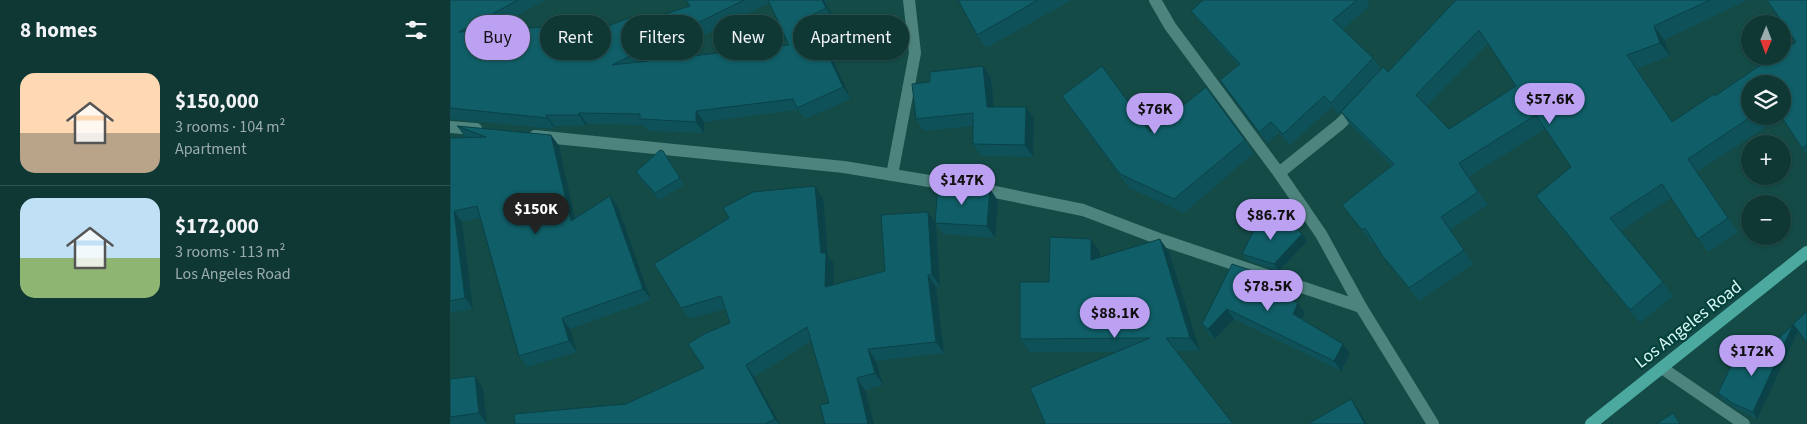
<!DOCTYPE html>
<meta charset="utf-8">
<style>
body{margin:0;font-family:"Source Sans 3",sans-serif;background:#1d4341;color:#f1f3f6;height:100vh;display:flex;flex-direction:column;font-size:19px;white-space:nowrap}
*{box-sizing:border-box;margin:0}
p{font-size:16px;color:#9bacad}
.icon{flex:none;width:28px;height:28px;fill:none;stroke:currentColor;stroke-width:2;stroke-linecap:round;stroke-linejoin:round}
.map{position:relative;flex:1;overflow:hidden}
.drawer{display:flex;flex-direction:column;background:#0f3835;width:450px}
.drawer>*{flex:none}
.banner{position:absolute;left:15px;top:15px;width:475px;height:45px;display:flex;gap:10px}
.needle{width:32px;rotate:181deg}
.controls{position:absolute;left:1291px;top:15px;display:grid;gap:10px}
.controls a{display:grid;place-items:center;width:50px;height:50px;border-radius:50%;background:#0f3835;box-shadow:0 1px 4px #0004,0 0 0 1px #2f5250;font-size:25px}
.price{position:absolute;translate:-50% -42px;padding:0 11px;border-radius:18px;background:#bca0f2;color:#111;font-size:16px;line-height:32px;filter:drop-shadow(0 1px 2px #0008)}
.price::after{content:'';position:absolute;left:50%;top:30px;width:15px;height:11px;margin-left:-8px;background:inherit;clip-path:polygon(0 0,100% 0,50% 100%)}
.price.current{background:#222;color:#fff}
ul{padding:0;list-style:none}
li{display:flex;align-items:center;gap:15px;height:125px;padding:0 20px}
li+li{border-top:1px solid #2f5250}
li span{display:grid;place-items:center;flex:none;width:140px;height:100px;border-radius:15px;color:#555}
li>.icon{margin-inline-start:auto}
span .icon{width:60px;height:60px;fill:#fffc;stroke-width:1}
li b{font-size:21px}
h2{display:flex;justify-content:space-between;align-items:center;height:60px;padding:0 20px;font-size:21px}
.tag{padding:0 18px;border-radius:22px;background:#0f3835;box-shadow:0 1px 4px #0004,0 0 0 1px #2f5250;font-size:18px;line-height:45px}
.tag.current{background:#bca0f2;color:#111}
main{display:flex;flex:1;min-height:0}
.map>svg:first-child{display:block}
</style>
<main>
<section class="drawer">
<h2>8 homes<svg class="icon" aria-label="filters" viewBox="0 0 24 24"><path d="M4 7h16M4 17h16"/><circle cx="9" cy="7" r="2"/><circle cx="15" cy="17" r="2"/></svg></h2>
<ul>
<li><span style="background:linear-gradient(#ffd9b3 60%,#b9a48a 0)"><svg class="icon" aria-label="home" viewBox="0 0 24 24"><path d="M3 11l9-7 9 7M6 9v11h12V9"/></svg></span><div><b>$150,000</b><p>3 rooms · 104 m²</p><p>Apartment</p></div></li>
<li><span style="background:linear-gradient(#bfe0f5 60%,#8fb573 0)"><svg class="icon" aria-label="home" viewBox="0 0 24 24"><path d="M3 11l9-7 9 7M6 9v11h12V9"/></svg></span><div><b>$172,000</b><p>3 rooms · 113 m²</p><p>Los Angeles Road</p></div></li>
</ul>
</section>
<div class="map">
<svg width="1357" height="424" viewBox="0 0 1357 424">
<rect width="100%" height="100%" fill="#144b47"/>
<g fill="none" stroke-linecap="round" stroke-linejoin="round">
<!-- street -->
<g stroke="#4e847e" stroke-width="12">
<polyline points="705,0 720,26 829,173 871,234 911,307"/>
<polyline points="0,127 26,129"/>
<polyline points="85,136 394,167 540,191 633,210 712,240 911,307 983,424"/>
<polyline points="829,173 890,124 907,107"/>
<polyline points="442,175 465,53 459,0"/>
<polyline points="1212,368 1294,424"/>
</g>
<!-- secondary -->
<polyline stroke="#4ca9a0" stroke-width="12" points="1141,424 1357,252"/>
</g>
<!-- wall -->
<g fill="#0e5159" fill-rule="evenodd">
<path d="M0 0H96L41 30 115 26 123 37V40L186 23 240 6 236 0H379L375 2 384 19 368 27 401 99 355 119 348 110 254 122V133L198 131 194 125 137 124 136 126H104L105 129 0 119ZM319 3 339 45 201 61Z"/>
<polygon points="508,0 622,0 536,48 527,35"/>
<polygon points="753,0 916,0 920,6 893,29 923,58 931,69 888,114 882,107 840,145 829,133 817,143 778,91 788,65 749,21 741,11"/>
<path d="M1006 0H1298L1214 40 1220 56 1186 69 1223 122 1265 96 1346 42 1357 0V155L1331 117 1247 172 1288 232 1258 252 1221 198 1171 231 1213 282 1223 296 1190 323 1096 209 1086 196 1121 167 1095 129 1019 177 1038 205 1000 230 1023 264 969 301 942 268 924 242 922 243 902 218 892 205 942 166 900 125 891 112 938 72ZM1038 44 1066 86 999 129 977 106ZM1332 84V116H1300Z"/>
<polygon points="533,66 541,78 544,107 584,118 583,157 531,156 523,144 523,126 474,131 466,119 480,82"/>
<polygon points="622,110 700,132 795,140 804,153 734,213 679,188"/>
<polygon points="7,126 101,135 109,146 125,218 160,196 168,207 201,300 120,329 127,352 77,367 69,356 30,218 12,222 23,309 0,313 0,138 17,138 15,137"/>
<polygon points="213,151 234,185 209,200 190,178 186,172"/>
<polygon points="540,189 548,201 545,238 493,234 486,224 490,286 486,287 494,353 426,361 433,385 415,390 379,403 361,341 304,377 330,424 65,424 176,404 254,368 280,323 275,309 239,319 231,308 373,198 378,256 384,264 383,285 435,271 485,223"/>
<polygon points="824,227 852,234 857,241 829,271 797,260 792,254"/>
<polygon points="641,239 650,252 650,257 719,252 750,351 727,351 595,423 667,352 580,352 570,339"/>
<polygon points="817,284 814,286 855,313 852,320 900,354 891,371 784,319 765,339 759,335 752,324"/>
<polygon points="1348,331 1307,419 1289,410 1273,400 1268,393 1296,368"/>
<polygon points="0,379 33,388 37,424 0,424"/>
</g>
<!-- shaded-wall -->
<g fill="#0b4248">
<polygon points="372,0 374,0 375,2 384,19 376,8"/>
<polygon points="360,16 368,27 401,99 393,87"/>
<polygon points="115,26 123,37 124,54 116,43"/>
<polygon points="1204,26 1214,40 1220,56 1210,43"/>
<polygon points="533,66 541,78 545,118 537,107"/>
<polygon points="576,107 584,118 583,157 575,145"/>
<polygon points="246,111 254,122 254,133 246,122"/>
<polygon points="129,113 137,124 136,126 129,115"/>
<polygon points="96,115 104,126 105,129 97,118"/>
<polygon points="101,135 109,146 128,232 121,221"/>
<polygon points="365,186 373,198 378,256 384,264 383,298 375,287 371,253"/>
<polygon points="540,189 548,201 545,238 537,226"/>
<polygon points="160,196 168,207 201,300 193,289"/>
<polygon points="4,211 12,222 23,309 15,298"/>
<polygon points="478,212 486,224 490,286 482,275"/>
<polygon points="852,234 857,241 829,271 824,264"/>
<polygon points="641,239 650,252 650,273 641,260"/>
<polygon points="710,239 719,252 750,351 740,338"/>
<polygon points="809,273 817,284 810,291 803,281"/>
<polygon points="478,275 486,287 494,353 486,342"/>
<polygon points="848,303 855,313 850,324 843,314"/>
<polygon points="777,309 784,319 765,339 758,329"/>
<polygon points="112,318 120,329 127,352 119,341"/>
<polygon points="1343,325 1348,331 1307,419 1303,412"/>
<polygon points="893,344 900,354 891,371 884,361"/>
<polygon points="418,349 426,361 433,385 425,373"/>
<polygon points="296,365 304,377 330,424 329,424 325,419"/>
<polygon points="25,376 33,388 37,424 29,413"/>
<polygon points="407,378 415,390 424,424 418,424"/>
<polygon points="901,399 909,411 917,424 915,424"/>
</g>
<!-- building -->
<g fill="#105e67" stroke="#0b4248" fill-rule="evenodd">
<polygon points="0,0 68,0 9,32 115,26 116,43 181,17 184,24 240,6 236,0 294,0 162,65 339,45 318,0 372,0 376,8 360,16 393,87 347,108 343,99 246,111 246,122 190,119 190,114 129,113 129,115 96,115 97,118 0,108"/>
<polygon points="508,0 588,0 527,35"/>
<polygon points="753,0 907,0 883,20 923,58 881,103 874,96 833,134 821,122 809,132 770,80 790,64 741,11"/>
<path d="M1006 0H1260L1204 26 1210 43 1177 55 1222 122 1264 94 1265 96 1324 56H1332V51L1346 42 1317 0H1357V145L1352 148 1331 116H1332V84H1300V116H1302L1238 159 1278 218 1248 239 1212 184 1160 218 1213 282 1180 310 1086 196 1121 167 1086 115 1009 163 1028 192 991 217 1014 250 959 288 932 255 915 228 912 230 892 205 944 164 891 112 933 67 938 72ZM1029 30 1066 86 999 129 966 95Z"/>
<polygon points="533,66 537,107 576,107 575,145 523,144 523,113 466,119 462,84 480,82 480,72"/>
<polygon points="652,66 700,132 756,87 795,140 724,199 670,174 612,96"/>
<polygon points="7,126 101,135 121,221 160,196 193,289 112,318 119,341 69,356 27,206 4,211 15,298 0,301 0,138 36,137"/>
<polygon points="210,150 213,151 230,178 205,193 186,172"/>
<polygon points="488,185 540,189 537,226 485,223"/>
<polygon points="365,186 371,253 376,253 375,287 435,271 431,215 478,212 482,275 478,275 486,342 418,349 425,373 407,378 418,424 375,424 370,405 379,403 357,327 296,365 325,419 315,424 65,424 64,414 176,404 254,368 238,344 254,334 280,323 271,296 231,308 204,264 279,218 273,208 303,192"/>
<polygon points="834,217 852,234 824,264 792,254 809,220 824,227"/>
<polygon points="600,237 641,239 641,260 710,239 740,338 716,338 783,424 589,424 595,423 580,388 700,338 570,339 570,282 599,282"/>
<polygon points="782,264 809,273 803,281 848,303 843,314 893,344 884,361 777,309 758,329 752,324"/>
<polygon points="1357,311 1357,343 1343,324"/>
<polygon points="1343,325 1303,412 1284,404 1268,393 1283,362 1296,368"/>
<polygon points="25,376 29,413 0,417 0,379"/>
<polygon points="901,399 915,424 858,424"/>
<polygon points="1223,413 1230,424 1206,424"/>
</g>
<g text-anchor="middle" stroke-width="4.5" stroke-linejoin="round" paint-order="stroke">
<!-- street labels -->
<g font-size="18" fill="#d7f9f4" stroke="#04403c">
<text transform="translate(1238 324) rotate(-38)" y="6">Los Angeles Road</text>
</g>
</g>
</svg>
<div class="controls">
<a><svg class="needle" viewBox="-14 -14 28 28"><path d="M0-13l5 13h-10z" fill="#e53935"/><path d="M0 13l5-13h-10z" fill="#9bacad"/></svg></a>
<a><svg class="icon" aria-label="layers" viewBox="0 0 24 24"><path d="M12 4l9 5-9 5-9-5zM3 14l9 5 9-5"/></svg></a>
<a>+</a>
<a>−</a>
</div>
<b class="price" style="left:1100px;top:125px">$57.6K</b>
<b class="price" style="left:705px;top:135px">$76K</b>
<b class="price" style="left:512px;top:206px">$147K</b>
<b class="price current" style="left:86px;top:235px">$150K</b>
<b class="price" style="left:821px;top:241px">$86.7K</b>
<b class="price" style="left:818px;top:312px">$78.5K</b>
<b class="price" style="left:665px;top:339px">$88.1K</b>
<b class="price" style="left:1302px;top:377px">$172K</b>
<div class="banner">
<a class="tag current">Buy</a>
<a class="tag">Rent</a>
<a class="tag">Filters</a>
<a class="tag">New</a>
<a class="tag">Apartment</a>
</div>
</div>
</main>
